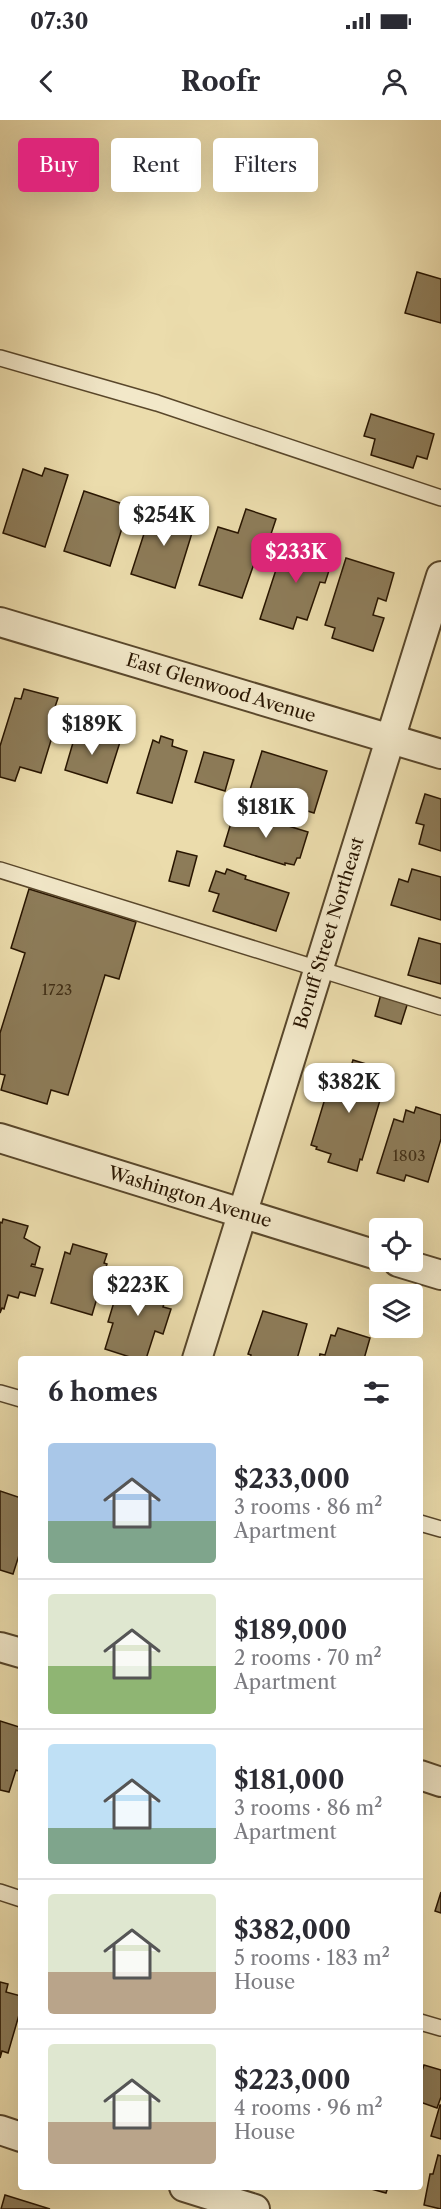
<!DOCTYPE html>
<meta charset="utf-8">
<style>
body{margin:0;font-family:"Libre Caslon Text",serif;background:#f7f7f7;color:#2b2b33;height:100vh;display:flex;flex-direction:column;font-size:22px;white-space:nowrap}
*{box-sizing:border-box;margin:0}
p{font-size:20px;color:#7c7c81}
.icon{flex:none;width:33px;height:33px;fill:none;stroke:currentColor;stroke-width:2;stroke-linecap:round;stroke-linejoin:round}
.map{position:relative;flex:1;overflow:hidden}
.side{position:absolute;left:18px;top:1236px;width:405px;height:834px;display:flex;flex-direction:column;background:#fff;border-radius:6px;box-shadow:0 6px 24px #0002}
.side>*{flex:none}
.banner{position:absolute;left:18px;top:18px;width:405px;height:54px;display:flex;gap:12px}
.fabs{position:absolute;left:369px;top:1098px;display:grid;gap:12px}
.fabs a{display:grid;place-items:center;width:54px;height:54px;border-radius:6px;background:#fff;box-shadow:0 6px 24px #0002;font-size:30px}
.price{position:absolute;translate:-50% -51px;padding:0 14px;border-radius:12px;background:#fff;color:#222;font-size:20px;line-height:39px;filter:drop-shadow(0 2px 3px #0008)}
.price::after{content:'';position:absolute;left:50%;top:36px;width:18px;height:14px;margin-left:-9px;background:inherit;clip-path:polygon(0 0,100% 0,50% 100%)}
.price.selected{background:#db2777;color:#fff}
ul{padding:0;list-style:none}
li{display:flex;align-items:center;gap:18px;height:150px;padding:0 30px}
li+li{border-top:2px solid #e1e1e2}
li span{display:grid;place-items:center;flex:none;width:168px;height:120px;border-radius:6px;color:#555}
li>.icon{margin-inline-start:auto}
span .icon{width:72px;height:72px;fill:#fffc;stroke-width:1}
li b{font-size:26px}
h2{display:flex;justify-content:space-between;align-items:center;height:72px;padding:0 30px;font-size:26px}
.tag{padding:0 21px;border-radius:6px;background:#fff;box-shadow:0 6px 24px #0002;font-size:21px;line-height:54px}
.tag.selected{background:#db2777;color:#fff}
.status{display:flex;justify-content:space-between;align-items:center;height:42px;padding:0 30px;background:#fff;direction:ltr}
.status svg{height:16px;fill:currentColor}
header{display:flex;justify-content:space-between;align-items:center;height:78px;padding:0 30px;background:#fff;font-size:27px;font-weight:800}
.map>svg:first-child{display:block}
</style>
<div class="status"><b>07:30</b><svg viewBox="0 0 49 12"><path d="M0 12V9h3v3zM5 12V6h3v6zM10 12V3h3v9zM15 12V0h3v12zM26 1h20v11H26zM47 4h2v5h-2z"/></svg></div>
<header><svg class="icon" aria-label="back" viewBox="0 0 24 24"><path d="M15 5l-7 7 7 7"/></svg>Roofr<svg class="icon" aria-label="person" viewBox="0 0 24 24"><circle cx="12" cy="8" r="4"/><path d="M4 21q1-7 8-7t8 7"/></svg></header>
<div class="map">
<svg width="441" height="2089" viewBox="0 0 441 2089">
<rect width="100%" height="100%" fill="#ebdcac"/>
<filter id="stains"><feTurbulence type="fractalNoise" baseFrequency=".00333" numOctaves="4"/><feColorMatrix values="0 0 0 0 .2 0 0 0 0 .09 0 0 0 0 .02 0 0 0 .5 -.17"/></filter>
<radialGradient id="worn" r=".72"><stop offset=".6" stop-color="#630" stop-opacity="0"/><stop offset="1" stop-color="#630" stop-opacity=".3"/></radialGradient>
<!-- building -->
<g fill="#8d7c59" stroke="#281500" stroke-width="1.5">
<polygon points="417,152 441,159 441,203 405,193"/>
<polygon points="371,294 434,314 427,339 417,336 413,348 371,335 375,319 364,316"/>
<polygon points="45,348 68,355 45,427 3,413 23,349 42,356"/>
<polygon points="84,371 129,386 110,446 64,431"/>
<polygon points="153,386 196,400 175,468 131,454"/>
<polygon points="246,389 276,399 268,423 262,421 242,478 199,465 218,407 238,413"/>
<polygon points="286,419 334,435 325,463 320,462 307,500 297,497 293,509 260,499"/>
<polygon points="346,438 394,453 386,481 378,478 373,495 384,498 373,531 332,518 335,508 325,505"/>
<polygon points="24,569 58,578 54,590 60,591 41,653 20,647 15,661 0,657 0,626 15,578 21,579"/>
<polygon points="77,609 120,622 107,663 65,650"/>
<polygon points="161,616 173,620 172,626 187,631 172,683 137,673 153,620 159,623"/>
<polygon points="262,631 327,651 314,693 249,673"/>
<polygon points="204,632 234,640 225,671 195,662"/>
<polygon points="425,674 441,679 441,731 419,724 424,705 416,703"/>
<polygon points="243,692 308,712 300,738 297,738 294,745 285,743 285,745 224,726 234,693 242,696"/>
<polygon points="177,731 197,736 189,766 169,761"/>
<polygon points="227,749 246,756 245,759 289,773 276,811 213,791 219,774 209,771 216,751 225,754"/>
<polygon points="412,749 441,757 441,800 391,785 399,759 408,762"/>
<polygon points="29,769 136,802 119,859 105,855 68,975 51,970 47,984 1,970 5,955 0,954 0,913 25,833 11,828"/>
<polygon points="419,818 441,824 441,864 408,855"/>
<polygon points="381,874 408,882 401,904 375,896"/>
<polygon points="353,940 386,950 381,966 384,967 362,1040 360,1039 357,1051 328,1042 331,1034 316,1029 317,1027 311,1025 333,952 348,956"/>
<polygon points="416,987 441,995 441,1019 428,1062 406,1055 404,1061 377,1053 394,999 403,1002 406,990 414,993"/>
<polygon points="3,1099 28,1106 24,1118 40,1127 35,1145 32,1144 31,1146 43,1149 35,1176 20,1172 18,1178 8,1175 4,1189 2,1188 0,1193 0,1102 2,1103"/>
<polygon points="73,1124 107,1134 104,1143 107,1144 92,1195 51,1183 65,1132 70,1134"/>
<polygon points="138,1155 170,1164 163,1187 171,1189 163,1214 155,1211 146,1239 136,1239 105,1229 113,1203 108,1202 120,1162 135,1167"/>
<polygon points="263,1191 307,1204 297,1239 250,1239 251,1235 248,1234"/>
<polygon points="338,1208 370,1218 364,1239 319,1239 320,1234 325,1235 331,1215 335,1216"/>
<polygon points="0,1371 21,1378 21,1429 13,1454 0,1450"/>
<polygon points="0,1601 19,1607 21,1606 21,1652 16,1650 9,1672 0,1670"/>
<polygon points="441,1772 441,1793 435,1791"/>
<polygon points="0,1862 8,1864 6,1872 21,1876 21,1888 8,1933 2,1931 0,1938"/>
<polygon points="424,1945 441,1950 441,1977 437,1988 420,1982 420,1957"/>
<polygon points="440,1985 441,1985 441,2019 431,2016"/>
<polygon points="438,2035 441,2036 441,2089 424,2085 430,2054 433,2054"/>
<polygon points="364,2067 388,2067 386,2073"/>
<polygon points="5,2075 50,2089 1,2089"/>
</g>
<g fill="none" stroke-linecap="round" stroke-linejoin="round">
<!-- lane casing -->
<g stroke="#59472b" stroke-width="18">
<g id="lane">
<polyline points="0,238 157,283 441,378"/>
<polyline points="0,750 441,887"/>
<polyline points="0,1273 21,1279"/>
<polyline points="420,1403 441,1409"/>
<polyline points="0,1772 21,1779"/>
<polyline points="420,1902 441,1908"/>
</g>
</g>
<!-- street casing -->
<g stroke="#59472b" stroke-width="32">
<g id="street">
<polyline points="0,502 441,634"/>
<polyline points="0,1018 380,1136"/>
<polyline points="398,1142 441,1155"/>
<polyline points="197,1239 441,456"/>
<polyline points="0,1527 21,1533"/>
<polyline points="420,1655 441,1662"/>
<polyline points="0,2010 21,2017"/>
<polyline points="184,2067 255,2089"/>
</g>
</g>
<!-- lane -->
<use href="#lane" stroke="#f2e8c9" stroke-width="15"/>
<!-- street -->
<use href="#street" stroke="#f2e8c9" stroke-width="28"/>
</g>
<g text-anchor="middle" stroke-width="4.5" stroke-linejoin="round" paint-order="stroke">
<!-- number labels -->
<g font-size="15" fill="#412f16">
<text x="57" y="875">1723</text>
<text x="409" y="1041">1803</text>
</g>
<!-- street labels -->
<g font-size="18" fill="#281500" stroke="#f2e8c9">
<text transform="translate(221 568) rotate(17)" y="6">East Glenwood Avenue</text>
<text transform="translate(329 813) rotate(-73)" y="6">Boruff Street Northeast</text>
<text transform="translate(190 1077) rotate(17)" y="6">Washington Avenue</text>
</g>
</g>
<rect width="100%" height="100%" filter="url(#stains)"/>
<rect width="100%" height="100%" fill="url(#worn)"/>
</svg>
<div class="fabs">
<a><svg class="icon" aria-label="locate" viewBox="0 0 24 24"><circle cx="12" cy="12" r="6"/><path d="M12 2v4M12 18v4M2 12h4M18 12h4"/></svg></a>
<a><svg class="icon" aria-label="layers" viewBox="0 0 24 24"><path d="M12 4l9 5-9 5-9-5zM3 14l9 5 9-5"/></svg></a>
</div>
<b class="price" style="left:164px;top:427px">$254K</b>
<b class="price selected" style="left:296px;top:464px">$233K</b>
<b class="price" style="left:92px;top:636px">$189K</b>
<b class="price" style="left:266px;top:719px">$181K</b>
<b class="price" style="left:349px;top:994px">$382K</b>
<b class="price" style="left:138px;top:1197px">$223K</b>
<div class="banner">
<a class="tag selected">Buy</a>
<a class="tag">Rent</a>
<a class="tag">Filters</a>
</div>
<section class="side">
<h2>6 homes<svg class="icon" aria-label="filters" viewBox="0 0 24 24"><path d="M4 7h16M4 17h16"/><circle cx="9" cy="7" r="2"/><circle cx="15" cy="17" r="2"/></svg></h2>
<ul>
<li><span style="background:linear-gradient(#a9c7e8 65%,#7fa58c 0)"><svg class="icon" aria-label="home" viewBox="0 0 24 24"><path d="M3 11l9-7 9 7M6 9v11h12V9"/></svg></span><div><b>$233,000</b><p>3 rooms · 86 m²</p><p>Apartment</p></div></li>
<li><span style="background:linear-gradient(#dfe7d0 60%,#8fb573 0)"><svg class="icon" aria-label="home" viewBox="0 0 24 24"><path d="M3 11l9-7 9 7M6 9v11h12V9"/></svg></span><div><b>$189,000</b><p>2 rooms · 70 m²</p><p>Apartment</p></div></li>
<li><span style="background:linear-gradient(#bfe0f5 70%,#7fa58c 0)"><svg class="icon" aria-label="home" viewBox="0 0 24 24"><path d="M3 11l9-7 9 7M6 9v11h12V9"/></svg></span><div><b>$181,000</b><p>3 rooms · 86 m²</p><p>Apartment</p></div></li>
<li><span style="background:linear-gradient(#dfe7d0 65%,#b9a48a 0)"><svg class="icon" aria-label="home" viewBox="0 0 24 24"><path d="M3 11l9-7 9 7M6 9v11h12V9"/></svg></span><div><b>$382,000</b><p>5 rooms · 183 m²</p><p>House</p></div></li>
<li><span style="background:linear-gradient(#dfe7d0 65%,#b9a48a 0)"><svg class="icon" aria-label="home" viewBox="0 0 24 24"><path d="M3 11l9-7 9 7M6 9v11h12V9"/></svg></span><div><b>$223,000</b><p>4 rooms · 96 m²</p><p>House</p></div></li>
</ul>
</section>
</div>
